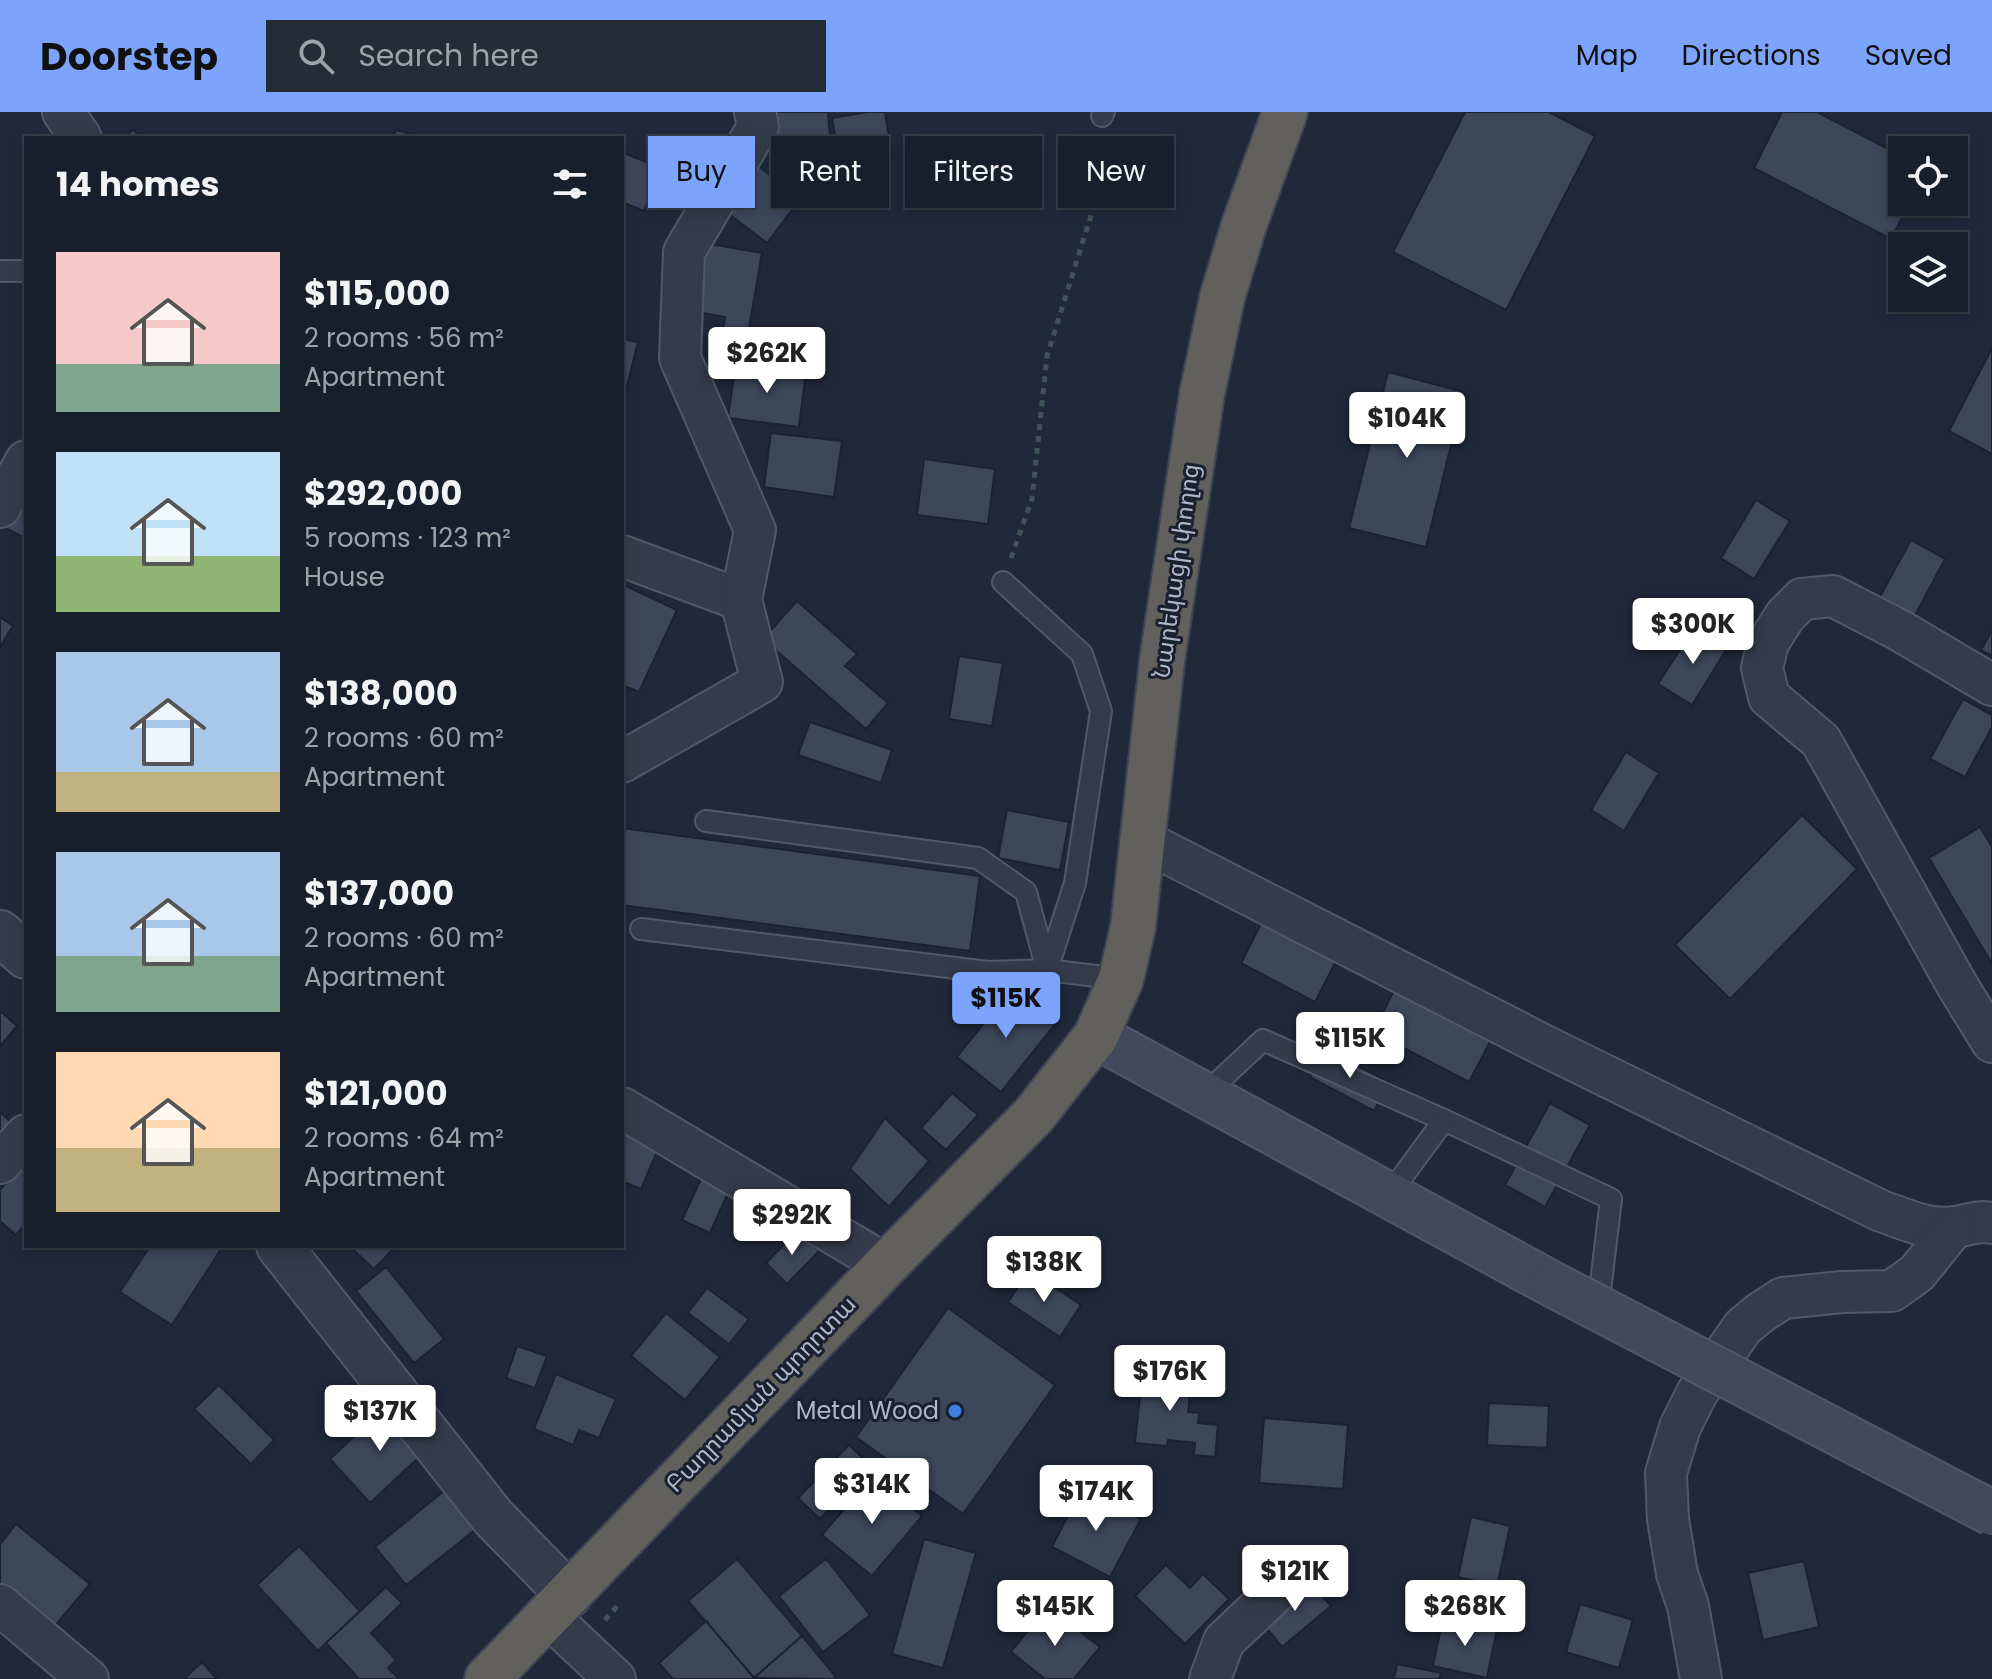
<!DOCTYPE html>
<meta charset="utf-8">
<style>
body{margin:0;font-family:Poppins,"Noto Sans Armenian",sans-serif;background:#252c38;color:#f1f3f6;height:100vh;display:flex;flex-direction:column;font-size:30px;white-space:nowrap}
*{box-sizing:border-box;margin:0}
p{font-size:26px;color:#9fa2a9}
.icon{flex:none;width:44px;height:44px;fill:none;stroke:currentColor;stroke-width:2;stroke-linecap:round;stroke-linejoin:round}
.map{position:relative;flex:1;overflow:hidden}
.side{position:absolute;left:24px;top:24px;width:600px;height:1112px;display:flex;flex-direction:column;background:#181f2c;border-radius:0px;box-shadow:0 4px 12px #0003,0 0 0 2px #363d48}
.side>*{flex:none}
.guide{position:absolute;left:648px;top:24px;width:760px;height:72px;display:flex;gap:16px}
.buttons{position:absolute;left:1888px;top:24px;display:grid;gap:16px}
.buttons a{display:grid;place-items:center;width:80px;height:80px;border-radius:0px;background:#181f2c;box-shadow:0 4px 12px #0003,0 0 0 2px #363d48;font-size:40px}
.price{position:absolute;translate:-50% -68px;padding:0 18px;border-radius:8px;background:#fff;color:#222;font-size:26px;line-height:52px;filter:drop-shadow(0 2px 4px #0008)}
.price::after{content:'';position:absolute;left:50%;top:48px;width:24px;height:18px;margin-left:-12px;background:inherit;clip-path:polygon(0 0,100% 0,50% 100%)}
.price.selected{background:#7da4fd;color:#111}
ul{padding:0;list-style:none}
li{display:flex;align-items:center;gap:24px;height:200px;padding:0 32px}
li span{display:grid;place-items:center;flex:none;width:224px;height:160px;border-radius:0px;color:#555}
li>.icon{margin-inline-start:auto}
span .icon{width:96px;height:96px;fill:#fffc;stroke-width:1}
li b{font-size:34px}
h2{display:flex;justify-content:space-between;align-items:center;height:96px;padding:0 32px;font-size:34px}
.tag{padding:0 28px;border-radius:0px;background:#181f2c;box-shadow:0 4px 12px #0003,0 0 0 2px #363d48;font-size:28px;line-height:72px}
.tag.selected{background:#7da4fd;color:#111}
header{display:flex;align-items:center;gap:48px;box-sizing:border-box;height:112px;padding:0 40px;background:#7da4fd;color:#111}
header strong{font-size:38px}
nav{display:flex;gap:44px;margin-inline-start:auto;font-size:28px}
.search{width:560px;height:72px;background:#252c38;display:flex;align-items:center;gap:20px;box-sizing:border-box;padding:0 28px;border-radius:0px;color:#9fa2a9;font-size:30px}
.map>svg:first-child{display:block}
</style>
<header>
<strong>Doorstep</strong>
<div class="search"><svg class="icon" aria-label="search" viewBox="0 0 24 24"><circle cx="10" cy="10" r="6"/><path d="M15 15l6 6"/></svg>Search here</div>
<nav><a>Map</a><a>Directions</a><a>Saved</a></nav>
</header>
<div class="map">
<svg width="1992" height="1567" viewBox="0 0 1992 1567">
<rect width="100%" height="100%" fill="#20293a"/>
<!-- building -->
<g fill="#3c475a" stroke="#1b2231" stroke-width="2">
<polygon points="770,0 828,0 831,41 774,45"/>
<polygon points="868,0 885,0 892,44 840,53 832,6"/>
<polygon points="1465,0 1549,0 1595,24 1506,198 1393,140"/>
<polygon points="1782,0 1817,0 1902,44 1902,90 1910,90 1891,127 1754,56"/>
<polygon points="132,18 145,26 126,26"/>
<polygon points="396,18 425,26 393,26"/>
<polygon points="622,40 661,56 644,99 622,90"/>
<polygon points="754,51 801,86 767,131 721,96"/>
<polygon points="704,131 762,141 746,234 721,229 725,205 692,199"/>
<polygon points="622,227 638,230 622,295"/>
<polygon points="1992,236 1992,342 1949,319"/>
<polygon points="736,250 806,260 799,315 728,306"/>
<polygon points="1388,260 1464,280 1426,435 1349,416"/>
<polygon points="771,321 842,329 834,385 764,375"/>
<polygon points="924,347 995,357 988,412 917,403"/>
<polygon points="26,374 26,427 4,415"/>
<polygon points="1756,388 1790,409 1754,467 1721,446"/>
<polygon points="1911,428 1945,447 1913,507 1878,488"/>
<polygon points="622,472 677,498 639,580 622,573"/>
<polygon points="797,489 857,542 845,554 888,591 866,617 763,527"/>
<polygon points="0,505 13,514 0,535"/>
<polygon points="1695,514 1728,535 1692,593 1658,572"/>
<polygon points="1992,518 1992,544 1981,538"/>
<polygon points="959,544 1003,551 992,614 949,607"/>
<polygon points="1963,587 1992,603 1992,615 1965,665 1930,647"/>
<polygon points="810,610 892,638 881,671 798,643"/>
<polygon points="1626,640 1659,661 1624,719 1591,698"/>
<polygon points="1007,698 1069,710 1060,758 998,746"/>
<polygon points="1802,703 1857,757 1730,887 1675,833"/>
<polygon points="1980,715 1992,735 1992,852 1929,746"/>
<polygon points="622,716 980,764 970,839 622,793"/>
<polygon points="1262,810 1336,849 1315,890 1241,851"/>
<polygon points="1398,871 1494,922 1469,970 1373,920"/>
<polygon points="1012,876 1056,911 1001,980 957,945"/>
<polygon points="0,899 17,914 0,934"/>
<polygon points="1325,937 1389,970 1374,999 1310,965"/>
<polygon points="952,981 978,1003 946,1038 921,1016"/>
<polygon points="1550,991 1590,1013 1545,1095 1505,1073"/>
<polygon points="0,1000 13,1012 0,1026"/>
<polygon points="885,1006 929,1049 889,1095 850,1057"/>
<polygon points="624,1019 659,1035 641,1077 622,1069"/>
<polygon points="26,1048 26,1111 16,1123 0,1109 0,1078"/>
<polygon points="708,1052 735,1065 710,1121 682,1108"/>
<polygon points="798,1118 819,1139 787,1172 766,1151"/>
<polygon points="150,1134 223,1134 172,1213 120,1180"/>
<polygon points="349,1134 396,1134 374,1157"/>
<polygon points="386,1155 444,1227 414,1251 356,1179"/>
<polygon points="1029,1158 1081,1193 1060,1225 1008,1190"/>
<polygon points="707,1176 749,1207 729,1232 688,1201"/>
<polygon points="948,1196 1055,1273 963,1402 856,1325"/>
<polygon points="666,1201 720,1245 685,1288 631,1244"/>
<polygon points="517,1234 547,1244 535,1276 506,1266"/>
<polygon points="1144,1247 1176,1251 1172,1279 1190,1281 1188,1300 1199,1301 1198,1311 1218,1313 1215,1345 1194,1343 1195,1331 1168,1328 1167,1334 1135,1331"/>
<polygon points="556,1262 616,1287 599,1326 579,1318 573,1333 534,1317"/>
<polygon points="219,1273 274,1328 251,1352 194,1297"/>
<polygon points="390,1291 431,1334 370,1391 330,1347"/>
<polygon points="1489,1291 1549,1294 1547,1336 1487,1333"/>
<polygon points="1264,1306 1348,1313 1343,1377 1259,1371"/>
<polygon points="849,1333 871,1354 820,1407 798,1386"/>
<polygon points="873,1363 922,1404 872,1464 822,1423"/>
<polygon points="450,1374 481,1413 406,1473 375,1435"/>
<polygon points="1082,1376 1141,1407 1110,1465 1052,1435"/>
<polygon points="1471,1405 1510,1414 1497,1474 1458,1465"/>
<polygon points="16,1412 90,1472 54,1515 0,1472 0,1433"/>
<polygon points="924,1427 976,1441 943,1556 892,1542"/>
<polygon points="299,1434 360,1499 318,1539 257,1473"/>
<polygon points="737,1447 802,1524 754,1566 688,1489"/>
<polygon points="826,1447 870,1503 823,1540 779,1484"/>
<polygon points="1804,1449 1819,1515 1763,1528 1748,1461"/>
<polygon points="1166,1453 1190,1476 1203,1462 1229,1487 1185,1532 1135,1484"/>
<polygon points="1308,1467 1331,1494 1282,1535 1260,1508"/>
<polygon points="386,1475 402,1491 371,1521 396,1548 388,1556 399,1567 359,1567 326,1531"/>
<polygon points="1580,1492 1633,1508 1619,1556 1566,1540"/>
<polygon points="1047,1494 1100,1535 1074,1567 1045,1567 1011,1540"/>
<polygon points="1443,1505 1497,1517 1487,1566 1433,1554"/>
<polygon points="706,1509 754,1566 752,1567 673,1567 659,1551"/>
<polygon points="802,1524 836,1565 834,1567 754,1566"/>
<polygon points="202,1550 217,1567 184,1567"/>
<polygon points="1397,1552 1441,1561 1439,1567 1394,1567"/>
</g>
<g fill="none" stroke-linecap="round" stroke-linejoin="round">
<!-- service casing -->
<g stroke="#515968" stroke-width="24">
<g id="service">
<polyline points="1102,4 1104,0"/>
<polyline points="0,159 26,159"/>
<polyline points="706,709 978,746 1026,780 1047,858 1075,771 1101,599 1082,542 1003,470"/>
<polyline points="641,817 988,860 1047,858 1121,867"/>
<polyline points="1204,983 1263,928 1444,1008 1611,1087 1598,1196"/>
<polyline points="1389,1083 1444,1008"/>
</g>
</g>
<!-- minor casing -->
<g stroke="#515968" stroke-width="44">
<g id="minor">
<polyline points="63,0 81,26"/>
<polyline points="0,395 26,349"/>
<polyline points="622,444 741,488"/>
<polyline points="1992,573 1899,518 1833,484 1802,487 1785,504 1768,531 1762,556 1769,585 1821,629 1957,873 1992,930"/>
<polyline points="622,650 762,570 741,488 755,418 680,246 684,140 758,15 755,0"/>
<path d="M1142 728 1543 933 1881 1099C1905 1107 1928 1119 1955 1115 1969 1113 1977 1108 1992 1111"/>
<polyline points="622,996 871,1144 884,1155"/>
<polyline points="0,1051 26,1023"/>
<polyline points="0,1493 88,1567"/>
<polyline points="548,1504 615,1567"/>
<polyline points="1210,1567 1224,1529 1294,1463"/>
<polyline points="1701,1567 1688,1494 1677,1462 1668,1407 1666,1361 1680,1315 1697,1281 1743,1215 1760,1201 1783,1186 1842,1180 1892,1179 1917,1161 1954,1115"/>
</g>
</g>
<!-- tertiary casing -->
<g stroke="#515968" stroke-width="48">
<g id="tertiary">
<polyline points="0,821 26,844"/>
<polyline points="279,1134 493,1405 569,1483"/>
</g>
</g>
<!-- secondary casing -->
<g stroke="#515968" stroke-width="48">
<polyline id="secondary" points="1096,924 1552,1172"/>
</g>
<!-- trunk casing -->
<g stroke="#3e4655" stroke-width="48">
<polyline id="trunk" points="487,1567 884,1155 1034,1003 1096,924 1121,867 1133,815 1162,549 1202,282 1222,186 1244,113 1285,0"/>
</g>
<!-- path -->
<g stroke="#405358" stroke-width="5" stroke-dasharray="6 6" stroke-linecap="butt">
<polyline points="1011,446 1032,387 1047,244 1104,62 1103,29"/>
<polyline points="605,1508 620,1491"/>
</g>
<!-- service -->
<use href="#service" stroke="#343b4a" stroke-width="20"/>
<!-- minor -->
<use href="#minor" stroke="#343b4a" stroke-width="40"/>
<!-- tertiary -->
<use href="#tertiary" stroke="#343b4a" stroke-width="44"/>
<!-- secondary -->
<use href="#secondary" stroke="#414a5d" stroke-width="44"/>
<!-- trunk -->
<use href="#trunk" stroke="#61605d" stroke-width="44"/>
<!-- secondary-bridge casing -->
<g stroke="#515968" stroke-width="48" stroke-linecap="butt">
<polyline id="secondary-bridge" points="1552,1172 1992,1401"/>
</g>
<!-- secondary-bridge -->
<use href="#secondary-bridge" stroke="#414a5d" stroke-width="44"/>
</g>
<!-- markers -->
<circle fill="#3f7fe0" stroke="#19202f" stroke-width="3" cx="955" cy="1299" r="8"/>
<g text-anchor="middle" stroke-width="6" stroke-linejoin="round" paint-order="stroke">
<!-- street labels -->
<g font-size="24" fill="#aeb6c7" stroke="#19202f">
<text transform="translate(1176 459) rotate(-82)" y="8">Նարեկացի փողոց</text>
<text transform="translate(761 1282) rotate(-46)" y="8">Բաղրամյան պողոտա</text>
</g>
<!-- poi labels -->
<g font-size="24" fill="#aeb6c7" stroke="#19202f" text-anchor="end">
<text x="939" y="1307">Metal Wood</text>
</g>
</g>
</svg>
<div class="buttons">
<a><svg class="icon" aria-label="locate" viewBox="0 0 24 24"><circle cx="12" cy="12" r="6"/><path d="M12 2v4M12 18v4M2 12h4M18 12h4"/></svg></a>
<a><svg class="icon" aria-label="layers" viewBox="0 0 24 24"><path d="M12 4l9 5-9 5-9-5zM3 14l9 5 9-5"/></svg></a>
</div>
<b class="price" style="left:767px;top:283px">$262K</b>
<b class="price" style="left:1407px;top:348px">$104K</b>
<b class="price" style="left:1693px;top:554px">$300K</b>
<b class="price selected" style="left:1006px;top:928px">$115K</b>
<b class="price" style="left:1350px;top:968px">$115K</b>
<b class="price" style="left:792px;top:1145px">$292K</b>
<b class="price" style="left:1044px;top:1192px">$138K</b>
<b class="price" style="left:1170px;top:1301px">$176K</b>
<b class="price" style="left:380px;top:1341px">$137K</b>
<b class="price" style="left:872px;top:1414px">$314K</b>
<b class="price" style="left:1096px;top:1421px">$174K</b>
<b class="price" style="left:1295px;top:1501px">$121K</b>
<b class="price" style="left:1055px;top:1536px">$145K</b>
<b class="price" style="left:1465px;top:1536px">$268K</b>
<div class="guide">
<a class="tag selected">Buy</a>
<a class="tag">Rent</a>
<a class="tag">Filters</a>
<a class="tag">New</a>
</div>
<section class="side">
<h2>14 homes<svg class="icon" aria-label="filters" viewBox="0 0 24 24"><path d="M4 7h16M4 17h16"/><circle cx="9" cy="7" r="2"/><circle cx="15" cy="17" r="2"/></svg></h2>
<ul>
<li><span style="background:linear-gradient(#f6c9c9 70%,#7fa58c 0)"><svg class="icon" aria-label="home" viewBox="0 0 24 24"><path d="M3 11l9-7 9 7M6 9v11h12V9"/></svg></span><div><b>$115,000</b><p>2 rooms · 56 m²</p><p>Apartment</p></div></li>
<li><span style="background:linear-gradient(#bfe0f5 65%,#8fb573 0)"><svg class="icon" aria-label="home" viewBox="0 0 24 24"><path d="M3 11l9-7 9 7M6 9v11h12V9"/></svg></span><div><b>$292,000</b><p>5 rooms · 123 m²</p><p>House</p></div></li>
<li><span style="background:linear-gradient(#a9c7e8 75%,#c2b280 0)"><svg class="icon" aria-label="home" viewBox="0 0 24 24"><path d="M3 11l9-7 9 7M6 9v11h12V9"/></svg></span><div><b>$138,000</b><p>2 rooms · 60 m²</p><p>Apartment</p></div></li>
<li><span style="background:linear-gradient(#a9c7e8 65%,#7fa58c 0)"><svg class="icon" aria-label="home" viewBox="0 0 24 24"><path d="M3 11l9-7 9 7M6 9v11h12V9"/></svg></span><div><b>$137,000</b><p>2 rooms · 60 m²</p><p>Apartment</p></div></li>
<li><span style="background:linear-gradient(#ffd9b3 60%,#c2b280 0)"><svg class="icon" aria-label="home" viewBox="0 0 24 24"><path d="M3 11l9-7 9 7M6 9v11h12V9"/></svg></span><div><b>$121,000</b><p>2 rooms · 64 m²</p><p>Apartment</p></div></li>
</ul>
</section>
</div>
